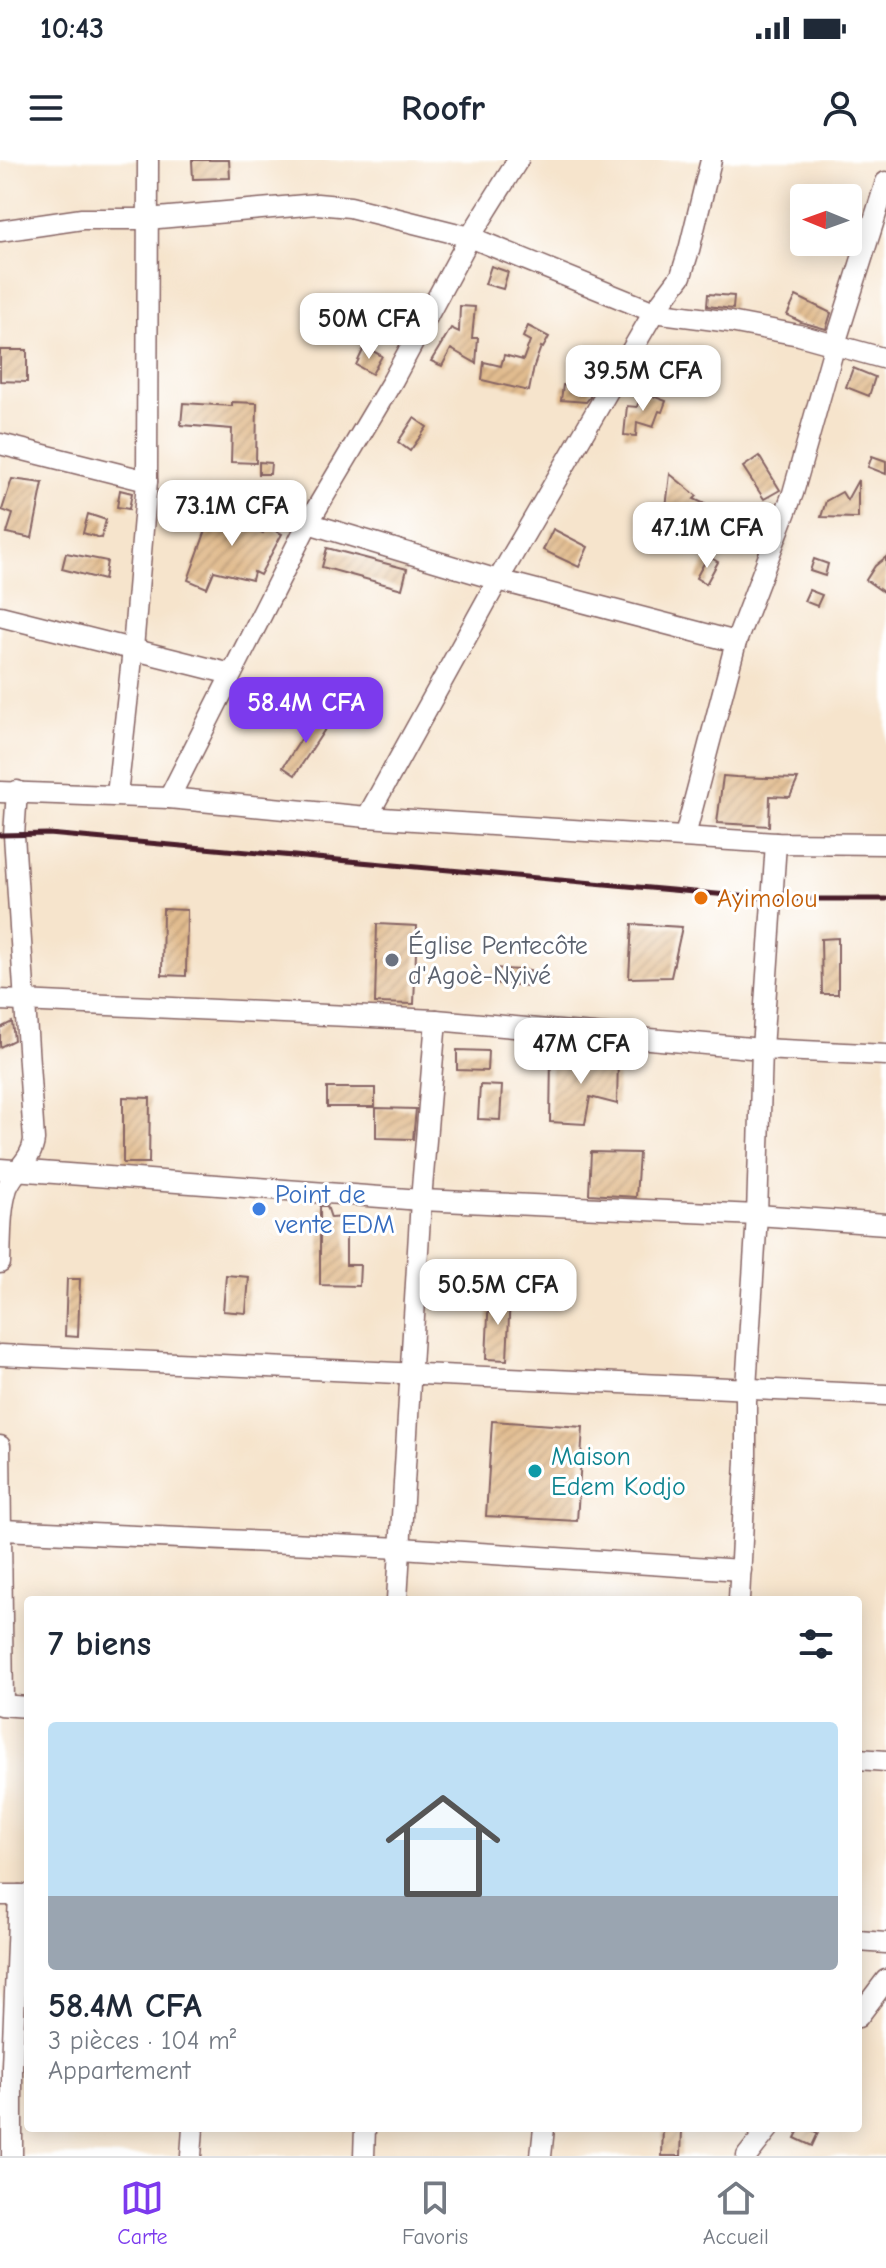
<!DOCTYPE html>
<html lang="fr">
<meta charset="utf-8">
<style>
body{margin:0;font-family:"Comic Neue",sans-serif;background:#f2f2f3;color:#1f2937;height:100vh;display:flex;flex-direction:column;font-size:30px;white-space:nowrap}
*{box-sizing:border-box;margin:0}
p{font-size:26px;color:#747a83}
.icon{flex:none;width:44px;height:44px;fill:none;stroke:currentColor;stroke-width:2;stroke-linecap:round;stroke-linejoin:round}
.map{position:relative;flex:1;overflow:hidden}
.side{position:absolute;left:24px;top:1436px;width:838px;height:536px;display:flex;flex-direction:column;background:#fff;border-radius:8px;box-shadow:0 4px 20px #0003}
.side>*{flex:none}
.needle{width:52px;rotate:271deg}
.controls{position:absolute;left:790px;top:24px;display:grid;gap:16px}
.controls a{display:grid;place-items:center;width:72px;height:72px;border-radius:8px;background:#fff;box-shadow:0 4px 20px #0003;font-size:40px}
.price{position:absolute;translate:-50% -68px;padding:0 18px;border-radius:16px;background:#fff;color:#222;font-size:26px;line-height:52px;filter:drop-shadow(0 2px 4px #0008)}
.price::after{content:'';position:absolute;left:50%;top:48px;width:24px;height:18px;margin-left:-12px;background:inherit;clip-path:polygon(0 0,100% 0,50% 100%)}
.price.selected{background:#7c3aed;color:#fff}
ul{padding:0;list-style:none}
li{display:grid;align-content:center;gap:16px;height:424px;padding:0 24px}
li span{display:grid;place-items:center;height:248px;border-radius:8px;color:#555}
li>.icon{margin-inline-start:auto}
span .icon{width:144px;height:144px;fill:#fffc;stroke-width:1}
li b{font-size:34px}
h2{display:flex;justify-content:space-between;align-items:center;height:96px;padding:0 24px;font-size:34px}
.status{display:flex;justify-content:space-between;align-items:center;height:56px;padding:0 40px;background:#fff;direction:ltr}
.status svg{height:22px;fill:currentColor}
header{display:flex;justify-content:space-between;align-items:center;height:104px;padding:0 24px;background:#fff;font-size:36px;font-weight:700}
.dock{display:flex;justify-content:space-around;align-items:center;height:112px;border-top:2px solid #e0e1e3;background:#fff;font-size:22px;color:#747a83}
.dock a{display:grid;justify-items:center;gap:4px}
.dock .selected{color:#7c3aed}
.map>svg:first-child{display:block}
</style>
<div class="status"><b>10:43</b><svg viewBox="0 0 49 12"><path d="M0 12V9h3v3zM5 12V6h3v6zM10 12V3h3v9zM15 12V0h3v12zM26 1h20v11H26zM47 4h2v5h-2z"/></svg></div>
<header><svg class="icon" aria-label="menu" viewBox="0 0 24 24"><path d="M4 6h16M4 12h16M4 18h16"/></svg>Roofr<svg class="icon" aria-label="person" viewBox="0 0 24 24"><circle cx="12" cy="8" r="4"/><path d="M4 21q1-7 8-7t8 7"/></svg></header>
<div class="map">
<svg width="886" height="1996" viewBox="0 0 886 1996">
<defs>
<pattern id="building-hatch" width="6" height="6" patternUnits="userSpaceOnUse" patternTransform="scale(2)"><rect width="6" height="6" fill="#e1bc8f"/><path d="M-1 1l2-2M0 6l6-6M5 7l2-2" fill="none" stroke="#c3a17c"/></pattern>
</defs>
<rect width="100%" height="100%" fill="#fff"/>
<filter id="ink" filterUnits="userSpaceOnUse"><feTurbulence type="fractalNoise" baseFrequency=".0125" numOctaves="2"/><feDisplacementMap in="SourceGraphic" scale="16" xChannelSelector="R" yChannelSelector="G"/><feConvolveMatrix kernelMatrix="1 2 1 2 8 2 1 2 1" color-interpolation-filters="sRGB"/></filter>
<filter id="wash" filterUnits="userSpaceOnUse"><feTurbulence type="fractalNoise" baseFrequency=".006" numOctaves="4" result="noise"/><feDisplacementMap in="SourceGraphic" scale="32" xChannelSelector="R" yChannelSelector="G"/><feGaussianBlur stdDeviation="1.8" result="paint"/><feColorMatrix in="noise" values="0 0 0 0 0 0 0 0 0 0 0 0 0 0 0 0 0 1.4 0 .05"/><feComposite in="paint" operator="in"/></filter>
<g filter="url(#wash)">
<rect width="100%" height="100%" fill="#f6e4cc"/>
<g id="blocks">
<!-- building -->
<g fill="url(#building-hatch)">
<polygon points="192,0 229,0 230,18 193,19"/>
<polygon points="491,106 508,112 503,129 485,124"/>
<polygon points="708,134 734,136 733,149 707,146"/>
<polygon points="796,136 831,153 826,169 801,162 787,155"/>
<polygon points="460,146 475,147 472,178 478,178 476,203 451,189 442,206 431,201 451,168 459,172"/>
<polygon points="320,157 338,162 333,182 315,177"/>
<polygon points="528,166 549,177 543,188 541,187 534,206 529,231 482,220 484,202 501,206 504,195 523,200 530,181 523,177"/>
<polygon points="0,190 27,190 27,222 0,221"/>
<polygon points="363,190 371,190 382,196 372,214 356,205"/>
<polygon points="688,192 705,196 699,222 685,220"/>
<polygon points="853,208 875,217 869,236 846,227"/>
<polygon points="563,225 591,228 590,237 586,242 561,240"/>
<polygon points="642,232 666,241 662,252 659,251 653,267 637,262 636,276 624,275 627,246 637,247"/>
<polygon points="232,242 257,243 256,303 231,302 232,269 181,265 183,243 232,246"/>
<polygon points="414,258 427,267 410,291 398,282"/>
<polygon points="759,296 780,330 764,339 743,307"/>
<polygon points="872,296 886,301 886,314 868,307"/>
<polygon points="259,302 271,303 270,314 259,314"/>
<polygon points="670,314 697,336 694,339 707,345 699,363 666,348"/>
<polygon points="12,319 43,323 32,378 7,373 13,354 2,350"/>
<polygon points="858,320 858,358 821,357 826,341 842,332 847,340"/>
<polygon points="272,324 287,324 286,348 271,347"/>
<polygon points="120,330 132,333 129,349 117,347"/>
<polygon points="211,345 229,345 229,357 263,373 267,366 282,374 260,415 254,412 252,420 214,411 207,428 188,420 210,359"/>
<polygon points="88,354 106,360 101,378 83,373"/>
<polygon points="758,361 768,363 760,384 750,380"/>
<polygon points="553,369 588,387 579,407 543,390"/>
<polygon points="327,388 407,409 402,429 322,407"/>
<polygon points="66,393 107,401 104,420 62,409"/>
<polygon points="708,396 718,402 706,424 696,418"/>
<polygon points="886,397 886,434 866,420 875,406"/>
<polygon points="814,399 828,404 825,416 810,411"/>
<polygon points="809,430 822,435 817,446 804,441"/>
<polygon points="317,555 329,563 295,615 283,607"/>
<polygon points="723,616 736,617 798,619 790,637 770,636 769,666 717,663"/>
<polygon points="163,749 187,750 186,816 162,815"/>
<polygon points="377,764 417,766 414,844 375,843"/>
<polygon points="632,764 682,767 671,817 629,818"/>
<polygon points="838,778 838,834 822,834 821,779"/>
<polygon points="494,808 530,811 529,826 493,823"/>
<polygon points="12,862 14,880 0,887 0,868"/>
<polygon points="457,890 488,891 487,911 457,910"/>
<polygon points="551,897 618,897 617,944 590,937 585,964 550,962"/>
<polygon points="480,925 502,926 500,960 478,959"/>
<rect x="327" y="928" width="48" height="19"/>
<polygon points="123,937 150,938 149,1003 123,1003"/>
<polygon points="376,948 416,949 413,979 376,978"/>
<polygon points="591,992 639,993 636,1037 589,1034"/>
<polygon points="320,1046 327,1046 331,1058 346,1057 346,1105 360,1105 359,1126 320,1125"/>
<polygon points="226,1115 249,1117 246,1153 223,1151"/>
<polygon points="67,1119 80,1119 78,1177 65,1176"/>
<polygon points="489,1134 510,1135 507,1200 486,1199"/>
<polygon points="492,1261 583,1267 577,1361 486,1356"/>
<polygon points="663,1968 682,1969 681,1996 662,1996"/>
<polygon points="800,1968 807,1968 818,1973 812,1986 795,1978"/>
</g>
</g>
</g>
<g filter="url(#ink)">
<use href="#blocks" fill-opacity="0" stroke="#866463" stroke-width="2"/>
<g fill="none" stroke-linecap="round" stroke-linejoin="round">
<!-- minor casing -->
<g stroke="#866463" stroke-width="23">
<g id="minor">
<polyline points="0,71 82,59 147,59 317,44 350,47 470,77 654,152 730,162 799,175 886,199"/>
<polyline points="0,284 147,321"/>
<polyline points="308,363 498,420 736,482"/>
<polyline points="0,456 231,514"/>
<polyline points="0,632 169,638 367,657 776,683 886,684"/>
<polyline points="117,635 133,489 147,321 148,0"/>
<polyline points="169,638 308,363 393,220 470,77 518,0"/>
<polyline points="367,657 498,420 654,152 681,116 689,90 711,0"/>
<polyline points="685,676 736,482 793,333 835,184 886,22"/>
<polyline points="0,840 436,860 762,889 886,895"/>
<polyline points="0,1009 421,1040 757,1055 886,1064"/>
<path d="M0 1103C1 1079 0 1051 7 1028 14 1010 32 1000 34 980L14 675 17 631"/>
<polyline points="0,1195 886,1235"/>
<polyline points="0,1286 3,1545"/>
<polyline points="2,1370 401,1388 741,1410"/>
<polyline points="397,1440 421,1040 436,860"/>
<polyline points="739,1440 746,1300 746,1228 757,1055 762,889 776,683"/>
<polyline points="0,1545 28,1547"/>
<polyline points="858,1599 886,1601"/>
<polyline points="0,1735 28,1735"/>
<polyline points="858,1781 886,1783"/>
<polyline points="858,1857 886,1820"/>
<polyline points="12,1996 12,1906 19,1735"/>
<polyline points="191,1996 193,1968"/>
<polyline points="364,1996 365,1968"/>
<polyline points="541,1996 544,1968"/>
<polyline points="747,1996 769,1968"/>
</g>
</g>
<!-- minor -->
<use href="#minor" stroke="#fff" stroke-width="20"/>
<!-- rail -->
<polyline stroke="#4a1f2b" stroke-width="5" points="0,675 49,674 772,739 886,739"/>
</g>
</g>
<!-- markers -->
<circle fill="#e8710a" stroke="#fff" stroke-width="3" cx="701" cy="738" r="8"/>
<circle fill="#6b7280" stroke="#fff" stroke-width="3" cx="392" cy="800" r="8"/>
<circle fill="#3f7fe0" stroke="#fff" stroke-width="3" cx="259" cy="1049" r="8"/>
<circle fill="#0f9aa8" stroke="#fff" stroke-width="3" cx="535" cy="1311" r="8"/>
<g text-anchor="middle" stroke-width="6" stroke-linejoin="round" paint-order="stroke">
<!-- food labels -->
<g font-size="26" fill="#c56008" stroke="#fff" text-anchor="start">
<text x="717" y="747">Ayimolou</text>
</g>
<!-- worship labels -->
<g font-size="26" fill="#5b616d" stroke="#fff" text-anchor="start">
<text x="408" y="794">Église Pentecôte<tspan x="408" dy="30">d'Agoè-Nyivé</tspan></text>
</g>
<!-- shop labels -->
<g font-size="26" fill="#366cbe" stroke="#fff" text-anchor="start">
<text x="275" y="1043">Point de<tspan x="275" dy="30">vente EDM</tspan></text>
</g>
<!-- culture labels -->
<g font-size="26" fill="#0d838f" stroke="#fff" text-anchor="start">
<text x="551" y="1305">Maison<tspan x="551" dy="30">Edem Kodjo</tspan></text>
</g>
</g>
</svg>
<div class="controls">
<a><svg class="needle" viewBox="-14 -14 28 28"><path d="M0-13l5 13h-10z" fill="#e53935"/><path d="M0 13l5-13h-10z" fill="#747a83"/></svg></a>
</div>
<b class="price" style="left:369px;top:201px">50M CFA</b>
<b class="price" style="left:643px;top:253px">39.5M CFA</b>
<b class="price" style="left:232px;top:388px">73.1M CFA</b>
<b class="price" style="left:707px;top:410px">47.1M CFA</b>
<b class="price selected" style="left:306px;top:585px">58.4M CFA</b>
<b class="price" style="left:581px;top:926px">47M CFA</b>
<b class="price" style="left:498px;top:1167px">50.5M CFA</b>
<section class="side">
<h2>7 biens<svg class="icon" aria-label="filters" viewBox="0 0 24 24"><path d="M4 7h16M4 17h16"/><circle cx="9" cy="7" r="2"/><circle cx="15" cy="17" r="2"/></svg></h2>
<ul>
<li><span style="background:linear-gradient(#bfe0f5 70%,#9aa5b1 0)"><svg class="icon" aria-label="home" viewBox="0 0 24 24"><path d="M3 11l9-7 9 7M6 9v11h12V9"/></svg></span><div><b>58.4M CFA</b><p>3 pièces · 104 m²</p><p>Appartement</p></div></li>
</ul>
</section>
</div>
<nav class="dock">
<a class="selected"><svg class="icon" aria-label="map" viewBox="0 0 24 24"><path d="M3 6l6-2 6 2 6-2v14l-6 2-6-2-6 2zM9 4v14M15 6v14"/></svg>Carte</a>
<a><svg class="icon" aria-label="saved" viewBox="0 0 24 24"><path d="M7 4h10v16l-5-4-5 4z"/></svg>Favoris</a>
<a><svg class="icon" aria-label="home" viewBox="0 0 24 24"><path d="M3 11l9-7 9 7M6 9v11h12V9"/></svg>Accueil</a>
</nav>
